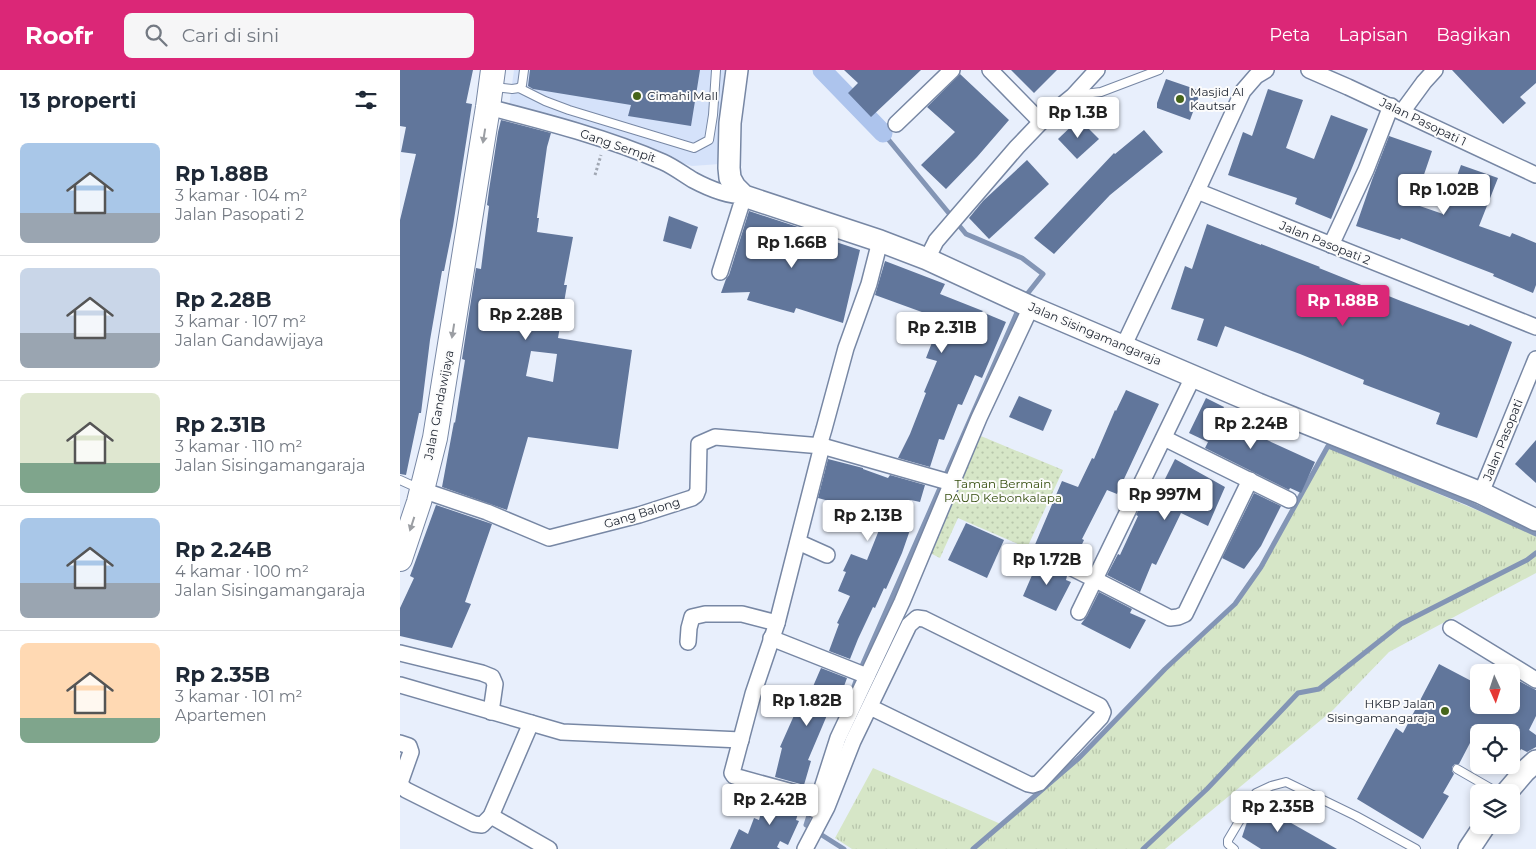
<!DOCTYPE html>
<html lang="id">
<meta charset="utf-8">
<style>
body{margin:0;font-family:Montserrat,sans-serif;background:#f6f6f7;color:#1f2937;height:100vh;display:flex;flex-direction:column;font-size:19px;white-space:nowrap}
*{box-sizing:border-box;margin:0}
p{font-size:16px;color:#747a83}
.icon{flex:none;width:28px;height:28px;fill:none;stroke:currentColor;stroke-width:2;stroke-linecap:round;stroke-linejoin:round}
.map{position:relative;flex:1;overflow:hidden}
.drawer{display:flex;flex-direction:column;background:#fff;width:400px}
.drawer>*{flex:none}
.needle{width:32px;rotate:177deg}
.fabs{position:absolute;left:1070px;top:594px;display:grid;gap:10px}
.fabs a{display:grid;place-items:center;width:50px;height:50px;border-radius:8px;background:#fff;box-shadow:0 2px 8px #0003;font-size:25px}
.price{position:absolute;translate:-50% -42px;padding:0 11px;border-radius:5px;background:#fff;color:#222;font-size:16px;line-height:32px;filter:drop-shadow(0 1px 2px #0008)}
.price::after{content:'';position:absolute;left:50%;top:30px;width:15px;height:11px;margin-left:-8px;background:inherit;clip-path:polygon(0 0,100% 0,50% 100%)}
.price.active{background:#db2777;color:#fff}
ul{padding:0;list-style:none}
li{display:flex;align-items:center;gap:15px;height:125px;padding:0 20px}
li+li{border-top:1px solid #e0e1e3}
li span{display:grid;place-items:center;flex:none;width:140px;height:100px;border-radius:8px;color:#555}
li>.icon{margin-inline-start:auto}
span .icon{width:60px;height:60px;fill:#fffc;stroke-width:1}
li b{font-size:21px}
h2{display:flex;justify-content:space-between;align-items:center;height:60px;padding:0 20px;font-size:21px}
header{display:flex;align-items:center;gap:30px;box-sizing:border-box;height:70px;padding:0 25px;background:#db2777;color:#fff}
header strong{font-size:24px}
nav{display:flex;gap:28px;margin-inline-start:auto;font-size:18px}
.search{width:350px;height:45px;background:#f6f6f7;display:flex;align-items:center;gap:12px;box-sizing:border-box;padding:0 18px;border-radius:8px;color:#747a83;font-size:19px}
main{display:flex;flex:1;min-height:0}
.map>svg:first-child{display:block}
</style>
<header>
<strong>Roofr</strong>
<div class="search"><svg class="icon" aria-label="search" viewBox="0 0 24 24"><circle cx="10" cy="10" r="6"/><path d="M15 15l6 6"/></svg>Cari di sini</div>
<nav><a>Peta</a><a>Lapisan</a><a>Bagikan</a></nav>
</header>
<main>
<section class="drawer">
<h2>13 properti<svg class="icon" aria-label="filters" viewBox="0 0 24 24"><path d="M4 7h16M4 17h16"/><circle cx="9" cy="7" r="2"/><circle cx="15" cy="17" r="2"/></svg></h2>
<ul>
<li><span style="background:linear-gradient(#a9c7e8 70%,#9aa5b1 0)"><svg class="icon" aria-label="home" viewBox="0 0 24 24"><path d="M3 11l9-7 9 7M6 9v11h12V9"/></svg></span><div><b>Rp 1.88B</b><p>3 kamar · 104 m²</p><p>Jalan Pasopati 2</p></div></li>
<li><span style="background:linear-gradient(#c9d6e8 65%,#9aa5b1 0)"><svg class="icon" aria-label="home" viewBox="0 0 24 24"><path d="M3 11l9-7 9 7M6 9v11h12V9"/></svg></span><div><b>Rp 2.28B</b><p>3 kamar · 107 m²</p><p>Jalan Gandawijaya</p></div></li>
<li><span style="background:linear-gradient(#dfe7d0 70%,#7fa58c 0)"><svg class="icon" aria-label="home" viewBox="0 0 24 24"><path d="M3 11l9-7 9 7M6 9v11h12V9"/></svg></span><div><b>Rp 2.31B</b><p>3 kamar · 110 m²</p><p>Jalan Sisingamangaraja</p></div></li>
<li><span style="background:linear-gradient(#a9c7e8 65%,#9aa5b1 0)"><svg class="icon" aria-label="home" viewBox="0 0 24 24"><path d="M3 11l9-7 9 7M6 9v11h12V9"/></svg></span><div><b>Rp 2.24B</b><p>4 kamar · 100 m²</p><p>Jalan Sisingamangaraja</p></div></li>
<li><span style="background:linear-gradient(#ffd9b3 75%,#7fa58c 0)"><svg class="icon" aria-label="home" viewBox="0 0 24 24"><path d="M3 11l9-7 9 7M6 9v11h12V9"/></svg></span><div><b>Rp 2.35B</b><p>3 kamar · 101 m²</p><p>Apartemen</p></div></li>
</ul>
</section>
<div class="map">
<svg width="1136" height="779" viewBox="0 0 1136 779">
<defs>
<pattern id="grass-tufts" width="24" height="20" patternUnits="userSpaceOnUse" patternTransform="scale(1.25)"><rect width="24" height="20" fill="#d6e6c7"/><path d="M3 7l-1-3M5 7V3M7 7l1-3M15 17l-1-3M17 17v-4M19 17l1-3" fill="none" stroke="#b7c5ab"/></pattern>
<pattern id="park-dots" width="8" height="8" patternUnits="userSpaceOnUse" patternTransform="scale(1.25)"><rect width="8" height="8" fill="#d6e6c7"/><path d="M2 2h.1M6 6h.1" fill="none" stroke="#b7c5ab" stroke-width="1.8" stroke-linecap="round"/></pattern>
</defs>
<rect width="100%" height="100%" fill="#e8effc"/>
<!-- built -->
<polygon fill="#d5e2fa" points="114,0 325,0 322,24 320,94 292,96 108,44"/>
<!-- grass -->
<polygon fill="url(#grass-tufts)" points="927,377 1136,465 1136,503 989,582 933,640 765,779 452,779 435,768 473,698 603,755 679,688 765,599 835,534 861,497"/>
<!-- park -->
<polygon fill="url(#park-dots)" points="576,364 663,400 627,478 558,448 540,488 526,481"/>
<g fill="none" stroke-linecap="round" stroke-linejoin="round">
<!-- stream -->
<g stroke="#8395b5" stroke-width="5">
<polyline points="483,63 566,164 622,188 643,204 624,228"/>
<polyline points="452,622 458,605 619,238"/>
<polyline points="411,739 406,755 444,779"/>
<polyline points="573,779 679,688 765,599 835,534 861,497 928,376 1068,433 1136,464"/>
<polyline points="743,779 807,719 898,623 919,619 1001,554 1127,490 1136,483"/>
</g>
<!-- canal -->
<polyline stroke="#adc4ed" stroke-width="19" points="422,0 483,63"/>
</g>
<!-- building -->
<g fill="#61769b" fill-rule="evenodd">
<polygon points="0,0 73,0 66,33 72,34 53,156 44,201 42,201 30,270 21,343 19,343 6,405 0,404 0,150 16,84 1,82 6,57 0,56"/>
<polygon points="130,0 300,0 291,56 228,46 231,35 133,19 128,16"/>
<polygon points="444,0 521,0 471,47 448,23 458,13"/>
<polygon points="611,0 657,0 634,23"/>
<polygon points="1052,0 1136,0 1136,13 1120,27 1126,33 1103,54"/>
<polygon points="560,4 609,50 577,87 546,119 521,95 555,62 527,37"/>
<polygon points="766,9 801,21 790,50 757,38 757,33"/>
<polygon points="868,19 903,30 886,78 914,89 931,45 968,59 931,149 895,134 897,128 828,105 843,62 852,66"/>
<polygon points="679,49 699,69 677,89 658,69"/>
<path d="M101 50 151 63 147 77 137 148H139L137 162 173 167 164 215H167L158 268 232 280 218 379 128 367 107 440 42 417 54 352 55 353 65 290 62 289 76 198 81 199 89 136 87 135 89 120 98 62ZM131 281 157 284 153 312 126 306Z"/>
<polygon points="744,60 763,82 710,125 654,184 634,168 714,83 715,84"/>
<polygon points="989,66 1032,81 1014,134 1043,144 1061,95 1098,108 1079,156 1110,167 1112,163 1136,173 1136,215 1133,223 1093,206 1094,204 1001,168 1000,170 956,156 972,110"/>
<polygon points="627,90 649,114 589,169 569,148 583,131"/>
<polygon points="349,141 401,158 400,160 460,180 443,253 396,238 394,243 347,230 350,222 321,223 326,209 329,205"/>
<polygon points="269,146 298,157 291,179 263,171"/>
<polygon points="807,154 861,175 861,174 920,197 919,198 1001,231 1069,256 1070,254 1112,272 1077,368 1036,354 1040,343 963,314 964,310 900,284 825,256 817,277 797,270 804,249 771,239 785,196 792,199"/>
<polygon points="485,191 545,214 540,224 583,241 582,242 606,252 582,308 575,305 562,335 558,334 544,370 539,369 530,397 498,388 510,364 526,323 524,322 537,291 526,288 541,249 475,225"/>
<polygon points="726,320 759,334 717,424 707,420 682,469 684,470 675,489 652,477 647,477 641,480 634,477 662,411 678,417 692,388 694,389 715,340 716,341"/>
<polygon points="619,326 652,340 643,361 609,347"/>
<polygon points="806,328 824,337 819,348 915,392 901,423 890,418 889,420 805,378 808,372 789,363"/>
<polygon points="1136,370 1136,413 1115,394"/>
<polygon points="428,389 463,398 463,399 488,408 490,405 525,415 520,432 511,430 502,457 510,460 502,483 486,519 484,518 475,538 473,537 458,569 450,589 429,581 439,554 437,553 450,526 438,521 446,502 443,501 451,484 467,490 487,440 454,430 451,437 418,428"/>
<polygon points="775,389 825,417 808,456 781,443 756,495 752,493 740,522 707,505 718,484 720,485 738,446 736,445 745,427 754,431"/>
<polygon points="854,423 881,436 861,476 844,499 822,488"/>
<polygon points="36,435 92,454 65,532 71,534 52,578 0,566 0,538 14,508 10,506"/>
<polygon points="566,453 604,470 587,508 548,490"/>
<polygon points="639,489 644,494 667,506 666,510 671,512 656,541 623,526"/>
<polygon points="699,522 732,539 730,543 746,550 730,579 681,554 687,546"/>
<polygon points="1039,594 1079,615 1079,635 1111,635 1111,624 1119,611 1136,620 1136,646 1129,660 1136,665 1136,677 1127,682 1121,679 1111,696 1111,662 1079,662 1079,679 1070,673 1059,694 1055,694 1052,697 1052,701 1054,704 1043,723 1049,726 1023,769 957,729 996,658 1003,663"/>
<polygon points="421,598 447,608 443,619 439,617 408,690 411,691 404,715 375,707 382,678 380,677 396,641 395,640 401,625 408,628"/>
<polygon points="366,724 401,734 396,750 399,751 388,775 380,771 377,777 380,779 330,779 339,759 348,764 354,748 359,750"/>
<polygon points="856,733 937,779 861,779 842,767 849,746"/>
</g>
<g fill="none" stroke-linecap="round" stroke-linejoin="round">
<!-- service casing -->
<g stroke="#7787a4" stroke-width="10">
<g id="service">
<polyline points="94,17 112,19 119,18 145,31 169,40 294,78 309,70 313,45 316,0"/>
<polyline points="119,18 122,15 124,0"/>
<polyline points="675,25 701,22 759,0"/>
<polyline points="0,410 20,419"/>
<polyline points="1057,699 1097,722"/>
<polyline points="834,779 828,774 828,770 856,723 871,716 886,712 956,746 1016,779"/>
</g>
</g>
<!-- minor casing -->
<g stroke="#7787a4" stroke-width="18">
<g id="minor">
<polyline points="590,0 641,52"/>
<polyline points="909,0 948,17 1136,105"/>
<path d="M88 37C147 52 208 68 263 92 274 97 283 104 293 110 308 118 327 126 344 126L320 202"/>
<polyline points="1002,42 1024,12 1035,0"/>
<polyline points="496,54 552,0"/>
<polyline points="797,121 1136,257"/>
<polyline points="931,175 966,100 991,36"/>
<polyline points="527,189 536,171 617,77 641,52 673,26 697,0"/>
<polyline points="723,277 797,121 843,21 856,6 866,0"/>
<polyline points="764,368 889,430"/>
<polyline points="22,420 87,442 149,468 239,445 292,428 296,425 298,420 299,374 315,367 422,376 552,413"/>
<polyline points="1081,423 1136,289"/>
<polyline points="398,472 427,485"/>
<polyline points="648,486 694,509 770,548 778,547 785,544 850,410"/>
<polyline points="679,542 793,307"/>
<polyline points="1051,558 1136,610"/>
<polyline points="371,568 467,606"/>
<polyline points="288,572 289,558 292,547 305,544 342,544 377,553"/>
<polyline points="0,583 82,603 92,607 95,614 91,642"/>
<polyline points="0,615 162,662 341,670"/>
<polyline points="0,673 9,676 11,682 0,713"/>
<polyline points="0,715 6,720 74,754 82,755 91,746 131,653"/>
<polyline points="418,731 407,726 334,706 332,703 353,624 377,553 422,376 421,369 424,359 446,278 469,214 480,171"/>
<polyline points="415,740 438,668 502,532 579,348 631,237"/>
<polyline points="91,746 149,779"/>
<polyline points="405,779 427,737 453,671 509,555 517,548 524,549 700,636 703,642 701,647 639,713 633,715 628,714 470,637"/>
</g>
</g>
<!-- secondary casing -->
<g stroke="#7787a4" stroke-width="24">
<g id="secondary">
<polyline points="337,0 330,53 329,98 330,108 335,117 344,126 480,171 527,189 631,237 858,334 1081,423 1136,450"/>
<polyline points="1107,722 1125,701 1136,691"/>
<polyline points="1069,779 1085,755"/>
</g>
</g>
<!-- primary casing -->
<g stroke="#7787a4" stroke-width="26">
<polyline id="primary" points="0,489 19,432 35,368 88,37 93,0"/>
</g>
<!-- path -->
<polyline stroke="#a0a7b3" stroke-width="3" stroke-dasharray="2.5 2.5" stroke-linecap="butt" points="195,105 201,85"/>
<!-- service -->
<use href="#service" stroke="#fff" stroke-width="8"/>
<!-- minor -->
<use href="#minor" stroke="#fff" stroke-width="15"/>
<!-- secondary -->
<use href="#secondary" stroke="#fff" stroke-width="21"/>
<!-- primary -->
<use href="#primary" stroke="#fff" stroke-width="24"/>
</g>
<!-- one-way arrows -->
<defs><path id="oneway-solid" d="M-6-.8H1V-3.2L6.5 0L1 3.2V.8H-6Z" transform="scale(1.25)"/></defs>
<g fill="#9b9ea3">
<use href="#oneway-solid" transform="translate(84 66) rotate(99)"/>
<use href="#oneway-solid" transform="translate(53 261) rotate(99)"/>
<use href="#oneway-solid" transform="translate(12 454) rotate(108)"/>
</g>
<!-- markers -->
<g fill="#46651a" stroke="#fcfcfc" stroke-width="2">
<circle cx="237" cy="26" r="5"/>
<circle cx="780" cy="29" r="5"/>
<circle cx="1045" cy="641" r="5"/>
</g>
<g text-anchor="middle" stroke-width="4" stroke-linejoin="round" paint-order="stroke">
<!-- poi labels -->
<g font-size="12" fill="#202733" stroke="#fcfcfc" text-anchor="start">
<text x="790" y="26">Masjid Al<tspan x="790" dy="14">Kautsar</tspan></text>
<text x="247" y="30">Cimahi Mall</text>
<text x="1035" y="638" text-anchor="end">HKBP Jalan<tspan x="1035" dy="14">Sisingamangaraja</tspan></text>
</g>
<!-- street labels -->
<g font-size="12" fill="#202733" stroke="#fcfcfc">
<text transform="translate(1023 52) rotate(26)" y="4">Jalan Pasopati 1</text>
<text transform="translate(218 76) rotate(19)" y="4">Gang Sempit</text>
<text transform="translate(925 173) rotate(22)" y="4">Jalan Pasopati 2</text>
<text transform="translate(695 264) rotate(23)" y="4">Jalan Sisingamangaraja</text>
<text transform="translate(39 335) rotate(-79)" y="4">Jalan Gandawijaya</text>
<text transform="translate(1103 370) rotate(-68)" y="4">Jalan Pasopati</text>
<text transform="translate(242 443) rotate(-17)" y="4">Gang Balong</text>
</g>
<!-- park labels -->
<g font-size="12" fill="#344d0d" stroke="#fcfcfc">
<text x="603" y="418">Taman Bermain<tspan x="603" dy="14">PAUD Kebonkalapa</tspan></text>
</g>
</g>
</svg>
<div class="fabs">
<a><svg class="needle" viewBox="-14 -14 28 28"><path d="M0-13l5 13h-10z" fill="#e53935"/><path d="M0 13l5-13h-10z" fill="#747a83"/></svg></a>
<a><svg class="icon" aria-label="locate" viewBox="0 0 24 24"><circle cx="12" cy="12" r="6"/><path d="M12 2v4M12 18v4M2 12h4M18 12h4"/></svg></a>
<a><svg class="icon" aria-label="layers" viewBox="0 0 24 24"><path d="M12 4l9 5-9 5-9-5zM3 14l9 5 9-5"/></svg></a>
</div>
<b class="price" style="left:678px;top:69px">Rp 1.3B</b>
<b class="price" style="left:1044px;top:146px">Rp 1.02B</b>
<b class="price" style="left:392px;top:199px">Rp 1.66B</b>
<b class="price active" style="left:943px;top:257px">Rp 1.88B</b>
<b class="price" style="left:126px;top:271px">Rp 2.28B</b>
<b class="price" style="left:542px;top:284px">Rp 2.31B</b>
<b class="price" style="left:851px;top:380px">Rp 2.24B</b>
<b class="price" style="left:765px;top:451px">Rp 997M</b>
<b class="price" style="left:468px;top:472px">Rp 2.13B</b>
<b class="price" style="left:647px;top:516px">Rp 1.72B</b>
<b class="price" style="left:407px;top:657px">Rp 1.82B</b>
<b class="price" style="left:370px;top:756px">Rp 2.42B</b>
<b class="price" style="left:878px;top:763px">Rp 2.35B</b>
</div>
</main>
